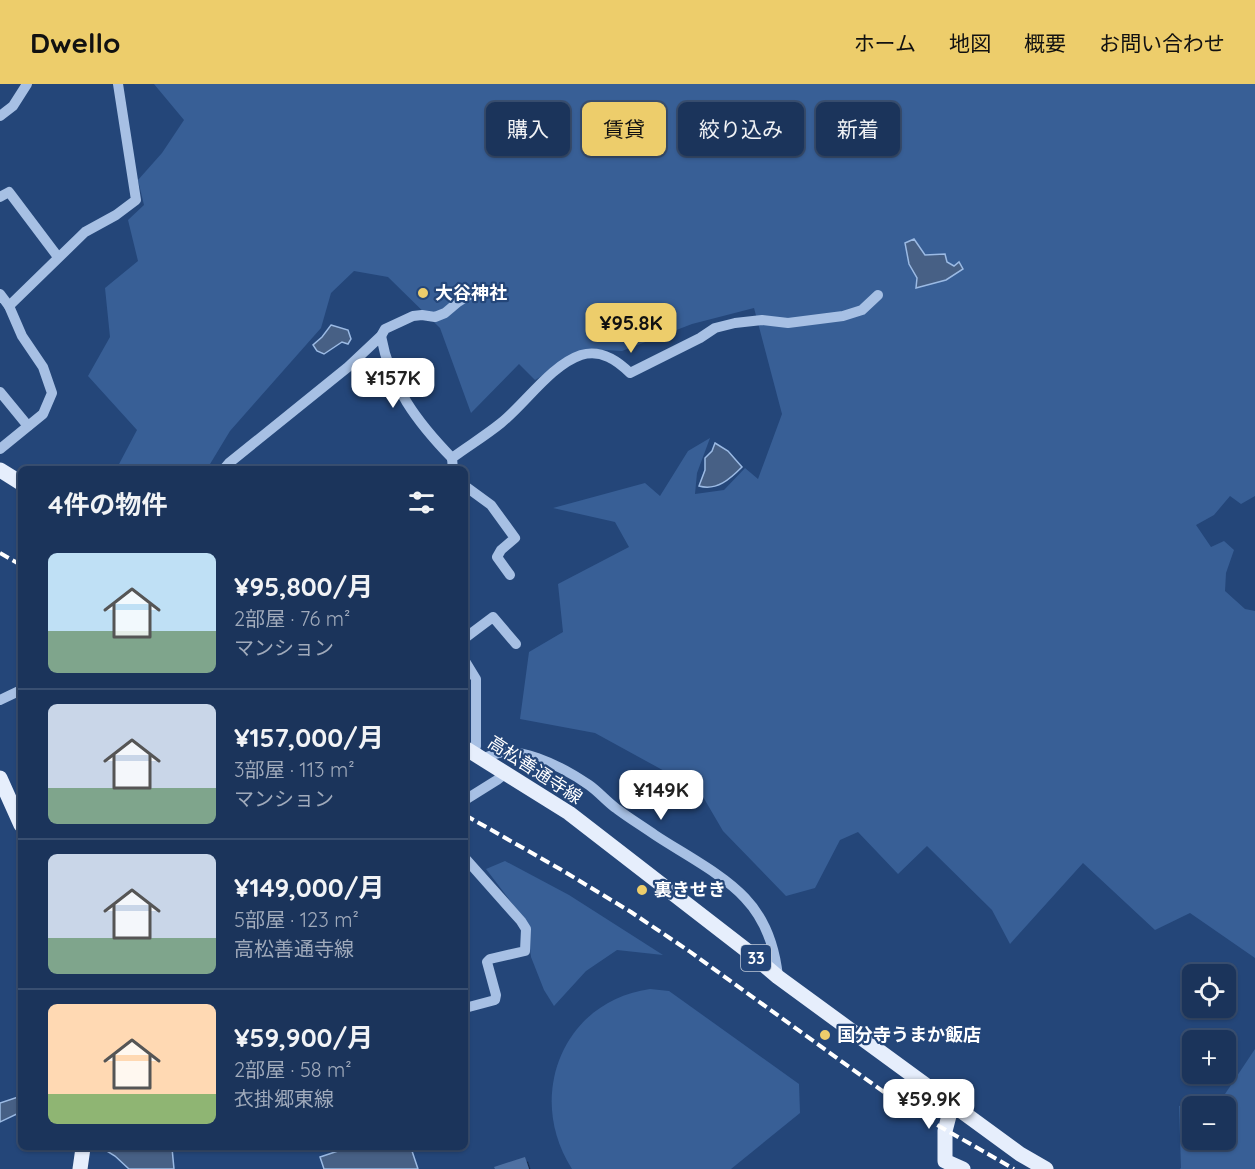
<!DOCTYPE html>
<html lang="ja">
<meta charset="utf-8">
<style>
body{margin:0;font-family:Quicksand,"Noto Sans JP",sans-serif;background:#283f64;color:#f1f3f6;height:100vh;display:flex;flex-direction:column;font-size:22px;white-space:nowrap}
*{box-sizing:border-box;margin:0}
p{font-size:20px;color:#a0aabb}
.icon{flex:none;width:33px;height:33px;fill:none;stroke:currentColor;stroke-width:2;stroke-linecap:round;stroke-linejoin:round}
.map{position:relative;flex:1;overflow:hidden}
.details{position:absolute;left:18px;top:382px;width:450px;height:684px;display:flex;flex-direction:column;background:#1b345b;border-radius:9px;box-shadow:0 2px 4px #0004,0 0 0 2px #394f71}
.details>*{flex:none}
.banner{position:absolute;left:486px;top:18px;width:570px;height:54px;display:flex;gap:12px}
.tools{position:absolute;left:1182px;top:880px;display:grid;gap:12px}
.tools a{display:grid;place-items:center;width:54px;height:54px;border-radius:9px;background:#1b345b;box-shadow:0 2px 4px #0004,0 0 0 2px #394f71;font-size:30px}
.price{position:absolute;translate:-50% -51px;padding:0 14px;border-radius:12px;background:#fff;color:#222;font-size:20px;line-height:39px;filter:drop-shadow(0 2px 3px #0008)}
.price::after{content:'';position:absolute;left:50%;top:36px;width:18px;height:14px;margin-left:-9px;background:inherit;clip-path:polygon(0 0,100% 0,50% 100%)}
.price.on{background:#edcd6b;color:#111}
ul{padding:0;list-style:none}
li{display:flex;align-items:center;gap:18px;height:150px;padding:0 30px}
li+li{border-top:2px solid #394f71}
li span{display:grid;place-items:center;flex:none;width:168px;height:120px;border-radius:9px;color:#555}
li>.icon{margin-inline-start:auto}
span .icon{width:72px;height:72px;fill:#fffc;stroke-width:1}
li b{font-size:26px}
h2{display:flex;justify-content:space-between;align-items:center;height:72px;padding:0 30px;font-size:26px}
.pill{padding:0 21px;border-radius:9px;background:#1b345b;box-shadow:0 2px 4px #0004,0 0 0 2px #394f71;font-size:21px;line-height:54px}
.pill.on{background:#edcd6b;color:#111}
header{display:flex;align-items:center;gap:36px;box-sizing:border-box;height:84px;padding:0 30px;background:#edcd6b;color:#111}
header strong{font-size:28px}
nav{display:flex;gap:33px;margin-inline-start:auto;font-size:21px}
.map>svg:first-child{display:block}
</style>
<header>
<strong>Dwello</strong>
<nav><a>ホーム</a><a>地図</a><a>概要</a><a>お問い合わせ</a></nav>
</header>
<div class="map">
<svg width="1255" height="1085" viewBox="0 0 1255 1085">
<defs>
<filter id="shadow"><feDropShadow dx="2.5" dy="4.5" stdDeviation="0" flood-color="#0009"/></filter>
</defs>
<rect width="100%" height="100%" fill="#244679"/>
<!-- green -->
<g fill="#385f96" fill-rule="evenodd">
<polygon points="154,0 1255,0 1255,412 1241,420 1230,412 1214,431 1196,441 1211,463 1224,457 1234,466 1226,489 1225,507 1245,525 1255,527 1255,874 1190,829 1155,846 1083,779 1010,860 992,826 927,762 898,790 858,748 840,756 815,804 786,812 723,747 699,706 595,649 520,635 529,568 563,548 558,500 629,463 615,438 553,424 645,399 660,412 688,367 710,354 697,389 695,410 724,406 745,384 758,395 782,330 754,224 692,240 622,267 587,265 535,296 519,280 471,329 440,244 388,193 354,187 331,209 321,244 230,347 207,385 122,385 118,382 137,346 88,292 110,253 105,204 138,177 128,136 144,121 138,96 162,69 184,36"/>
<polygon points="505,777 569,811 663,871 617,866 586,887 554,922 544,906 531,873 527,839 486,785"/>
<path d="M650 905 669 907 799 1000 800 1029 731 1085H572C525 1012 563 917 650 905Z"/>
<path d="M1255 965V1085H1180L1181 1084 1179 1022 1225 1010ZM1192 1023H1226V1056H1192Z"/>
</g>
<!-- water -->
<g fill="#476085" stroke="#9bbae4" stroke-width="1.5">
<polygon points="914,155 925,171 945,170 947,178 954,182 959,178 963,185 946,196 916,204 917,194 909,180 905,159"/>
<polygon points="331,241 348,246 351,255 348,260 342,258 324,270 317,267 313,261 322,253"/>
<path d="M715 359 728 367 742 383C730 395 717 407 699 402L705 386V374L712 367Z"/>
<polygon points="21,1012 21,1028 0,1038 0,1019"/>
<polygon points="102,1064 172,1064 174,1085 129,1085 115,1072"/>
<polygon points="347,1064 411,1064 418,1085 324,1085 320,1073"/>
</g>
<!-- building -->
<polygon fill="#4d70a2" filter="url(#shadow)" points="525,1073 529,1085 495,1085 494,1083"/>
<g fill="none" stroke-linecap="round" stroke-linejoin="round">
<!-- minor -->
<g stroke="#a7c0e4" stroke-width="10">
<polyline points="0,32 13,22 27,0"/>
<polyline points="0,113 9,108 58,173"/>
<polyline points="0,210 9,222"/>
<path d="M381 252C390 302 417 338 452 374"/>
<polyline points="0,308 28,342"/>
<polyline points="0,365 43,330 52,309 43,283 22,252 9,222 85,148 116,131 136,116 118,0"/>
<polyline points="223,386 229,379 348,283 381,252 385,245 413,232 422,231 435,233 445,229 458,218 477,206"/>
<path d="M453 386 452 374C468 362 485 352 501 339 525 320 551 281 581 271 601 265 617 276 630 289L700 254 715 244 735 239 762 236 788 239 843 232 862 226 878 211"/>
<polyline points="465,402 491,421 515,454 501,466 497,473 510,491"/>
<polyline points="465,554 493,533 516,560"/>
<polyline points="465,577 476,595 476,662 474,670"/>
<polyline points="0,616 21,606"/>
<path d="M484 675C513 655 564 684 589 701 599 708 607 718 617 725 629 734 642 742 655 751 682 769 723 790 745 814 765 835 775 864 778 893"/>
<polyline points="465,716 497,696 506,689"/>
<polyline points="465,774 521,837 526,845 525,867 490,875 487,878 496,911 495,916 465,924"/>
</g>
<!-- major -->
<g stroke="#e6eefc" stroke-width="15">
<polyline points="0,386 21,399"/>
<polyline points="465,664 569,729 750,869 778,893 1020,1070 1046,1085"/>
<polyline points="0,694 21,741"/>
<polyline points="952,1020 945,1047 945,1077 963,1085"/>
<polyline points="80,1085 83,1064"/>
</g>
<!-- rail -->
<g stroke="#fff" stroke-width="4" stroke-dasharray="10 4.5" stroke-linecap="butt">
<polyline points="0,469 21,481"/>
<polyline points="465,731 560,785 631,828 689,867 899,1019 1014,1085"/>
</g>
</g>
<!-- markers -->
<g fill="#edcd6b" stroke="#244679" stroke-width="2">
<circle cx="423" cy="209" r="6"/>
<circle cx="642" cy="806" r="6"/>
<circle cx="825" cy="951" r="6"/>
</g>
<g text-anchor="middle" stroke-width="4.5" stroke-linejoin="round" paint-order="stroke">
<!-- shield labels -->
<rect fill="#244679" stroke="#bdc8d7" stroke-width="1.5" x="741" y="861" width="30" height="26" rx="4.5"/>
<g font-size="16" font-weight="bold" fill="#fff">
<text x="756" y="880">33</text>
</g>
<!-- poi labels -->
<g font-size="18" font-weight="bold" fill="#fff" stroke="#244679" text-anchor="start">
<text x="435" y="215">大谷神社</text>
<text x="654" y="812">裏きせき</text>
<text x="837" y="957">国分寺うまか飯店</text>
</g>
<!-- street labels -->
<g font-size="18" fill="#fff" stroke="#244679">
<text transform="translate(535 686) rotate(33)" y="6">高松善通寺線</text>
</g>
</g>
</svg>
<div class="tools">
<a><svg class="icon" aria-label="locate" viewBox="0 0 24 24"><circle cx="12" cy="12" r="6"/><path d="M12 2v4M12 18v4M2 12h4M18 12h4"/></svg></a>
<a>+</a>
<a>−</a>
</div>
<b class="price on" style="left:631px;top:270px">¥95.8K</b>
<b class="price" style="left:393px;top:325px">¥157K</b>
<b class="price" style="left:661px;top:737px">¥149K</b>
<b class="price" style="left:929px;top:1046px">¥59.9K</b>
<div class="banner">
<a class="pill">購入</a>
<a class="pill on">賃貸</a>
<a class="pill">絞り込み</a>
<a class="pill">新着</a>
</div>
<section class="details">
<h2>4件の物件<svg class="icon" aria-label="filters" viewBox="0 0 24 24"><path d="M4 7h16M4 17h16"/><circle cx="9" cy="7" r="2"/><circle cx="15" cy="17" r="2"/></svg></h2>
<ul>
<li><span style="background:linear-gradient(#bfe0f5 65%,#7fa58c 0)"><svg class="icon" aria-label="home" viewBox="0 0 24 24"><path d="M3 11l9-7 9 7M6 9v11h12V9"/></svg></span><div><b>¥95,800/月</b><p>2部屋 · 76 m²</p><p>マンション</p></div></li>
<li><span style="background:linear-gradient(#c9d6e8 70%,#7fa58c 0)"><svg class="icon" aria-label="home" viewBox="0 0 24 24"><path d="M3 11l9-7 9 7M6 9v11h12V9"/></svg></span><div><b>¥157,000/月</b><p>3部屋 · 113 m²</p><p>マンション</p></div></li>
<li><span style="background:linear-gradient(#c9d6e8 70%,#7fa58c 0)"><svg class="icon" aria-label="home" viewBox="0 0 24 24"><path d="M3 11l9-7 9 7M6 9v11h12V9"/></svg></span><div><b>¥149,000/月</b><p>5部屋 · 123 m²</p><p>高松善通寺線</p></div></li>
<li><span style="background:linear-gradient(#ffd9b3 75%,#8fb573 0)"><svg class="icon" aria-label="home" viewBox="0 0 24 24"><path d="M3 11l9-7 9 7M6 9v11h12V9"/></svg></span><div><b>¥59,900/月</b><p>2部屋 · 58 m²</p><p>衣掛郷東線</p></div></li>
</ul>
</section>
</div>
